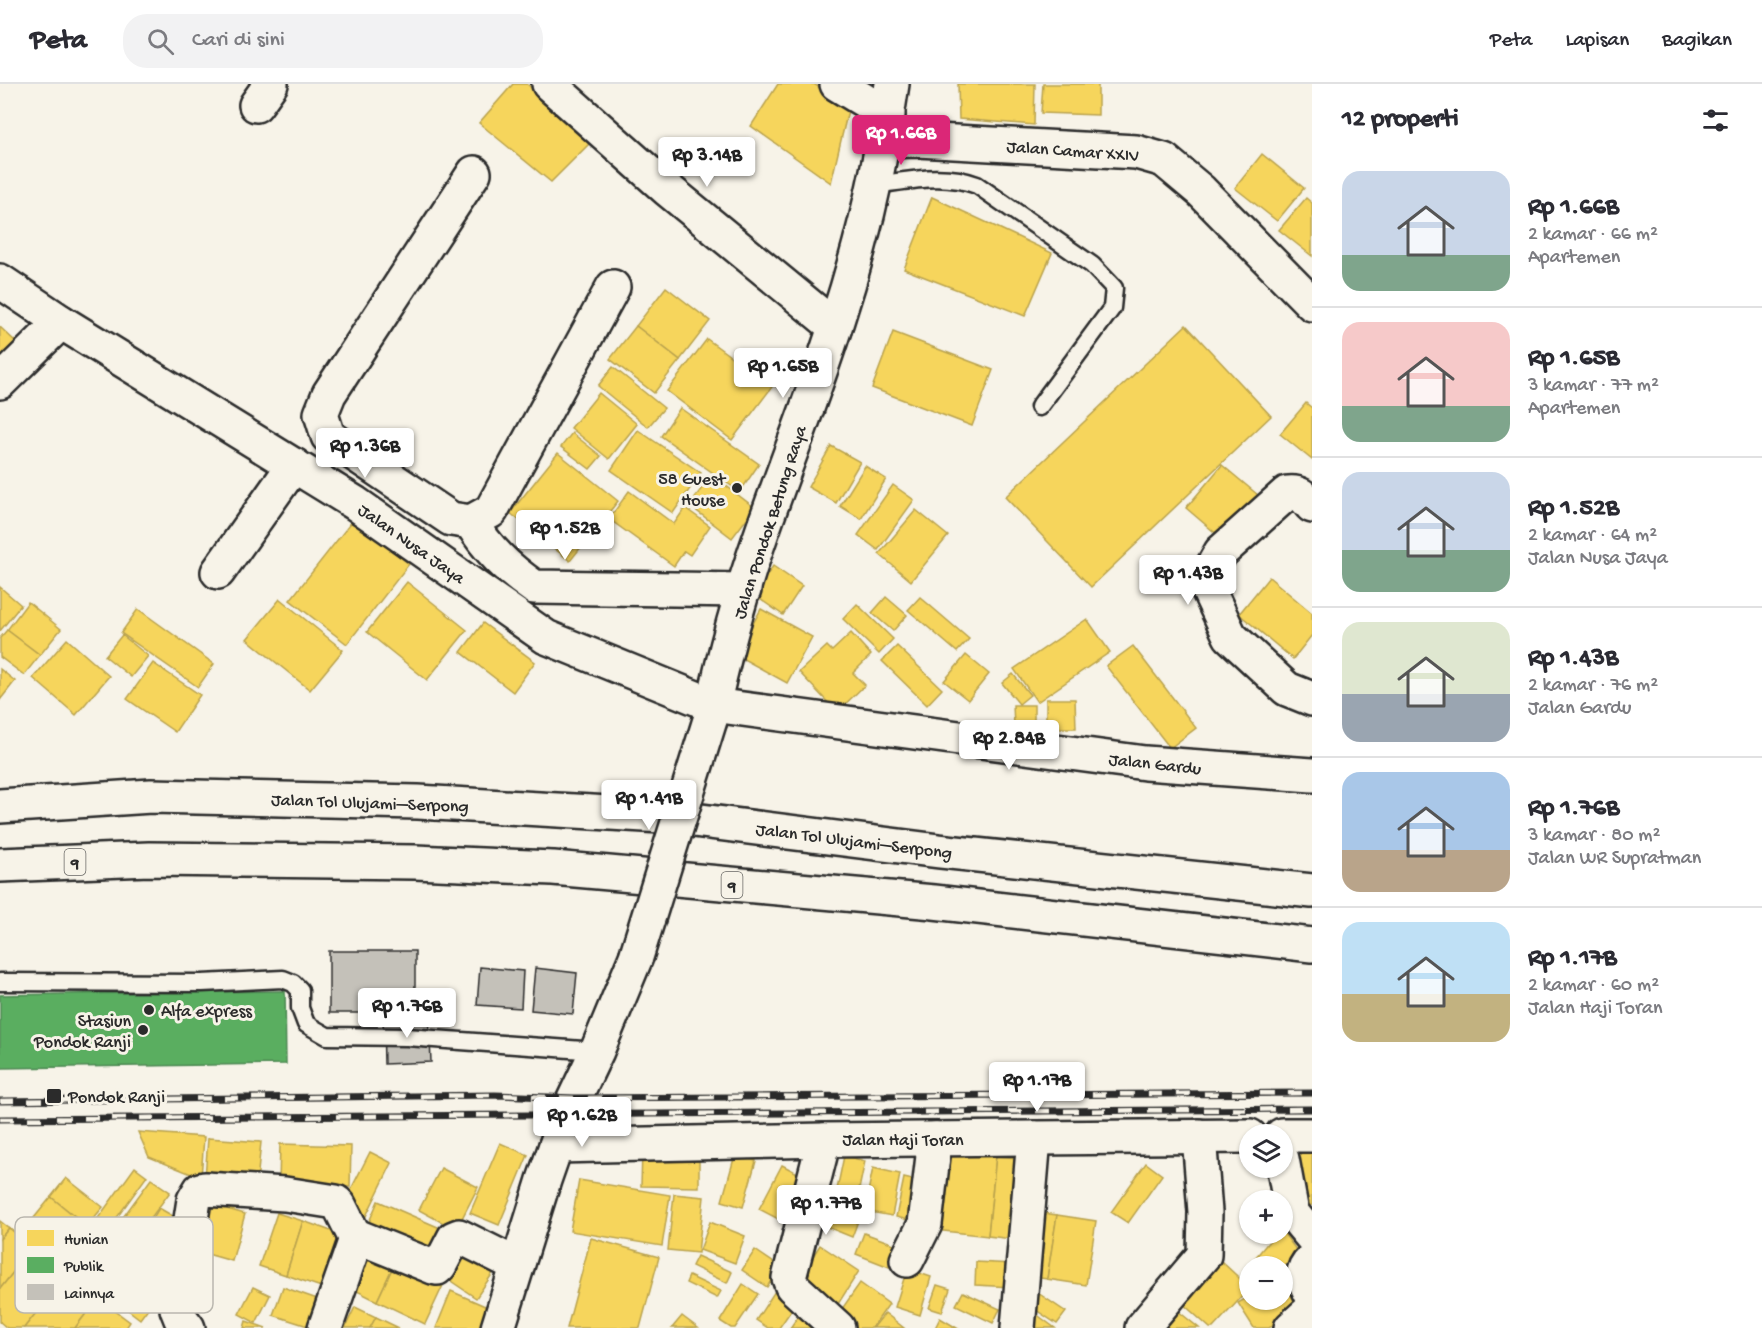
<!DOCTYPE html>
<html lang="id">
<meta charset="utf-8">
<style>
body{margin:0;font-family:"Gochi Hand",sans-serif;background:#f2f2f3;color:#2b2b33;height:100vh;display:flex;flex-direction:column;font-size:22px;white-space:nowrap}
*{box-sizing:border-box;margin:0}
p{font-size:20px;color:#7c7c81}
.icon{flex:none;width:33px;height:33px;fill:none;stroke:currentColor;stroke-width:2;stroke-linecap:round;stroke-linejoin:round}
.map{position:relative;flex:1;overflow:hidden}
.sheet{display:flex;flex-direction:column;background:#fff;width:450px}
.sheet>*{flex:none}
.buttons{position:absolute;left:1239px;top:1040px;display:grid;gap:12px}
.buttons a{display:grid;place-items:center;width:54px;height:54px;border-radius:50%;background:#fff;box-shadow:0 2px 4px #0004;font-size:30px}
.price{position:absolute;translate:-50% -51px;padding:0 14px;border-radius:6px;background:#fff;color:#222;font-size:20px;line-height:39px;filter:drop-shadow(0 2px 3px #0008)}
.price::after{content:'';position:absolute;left:50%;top:36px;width:18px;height:14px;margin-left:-9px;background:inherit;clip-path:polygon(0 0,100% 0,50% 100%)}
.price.on{background:#db2777;color:#fff}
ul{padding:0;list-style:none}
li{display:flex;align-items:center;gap:18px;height:150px;padding:0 30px}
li+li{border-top:2px solid #e1e1e2}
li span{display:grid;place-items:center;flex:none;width:168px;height:120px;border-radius:18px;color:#555}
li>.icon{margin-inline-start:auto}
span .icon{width:72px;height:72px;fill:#fffc;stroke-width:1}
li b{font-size:26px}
h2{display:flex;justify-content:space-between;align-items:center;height:72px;padding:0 30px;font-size:26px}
header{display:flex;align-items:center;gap:36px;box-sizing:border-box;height:84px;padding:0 30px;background:#fff;border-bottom:2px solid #e1e1e2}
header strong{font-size:28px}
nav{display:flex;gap:33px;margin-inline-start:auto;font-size:21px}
.search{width:420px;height:54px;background:#f2f2f3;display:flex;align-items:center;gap:15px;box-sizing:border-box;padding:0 21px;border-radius:24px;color:#7c7c81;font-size:22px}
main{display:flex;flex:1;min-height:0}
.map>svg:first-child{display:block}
</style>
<header>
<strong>Peta</strong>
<div class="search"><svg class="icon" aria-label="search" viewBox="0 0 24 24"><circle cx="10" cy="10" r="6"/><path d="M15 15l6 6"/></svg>Cari di sini</div>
<nav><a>Peta</a><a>Lapisan</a><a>Bagikan</a></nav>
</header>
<main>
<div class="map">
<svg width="1312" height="1244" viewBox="0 0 1312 1244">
<rect width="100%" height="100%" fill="#f7f3e8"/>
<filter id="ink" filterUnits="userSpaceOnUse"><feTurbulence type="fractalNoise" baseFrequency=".0167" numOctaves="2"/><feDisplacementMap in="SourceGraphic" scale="12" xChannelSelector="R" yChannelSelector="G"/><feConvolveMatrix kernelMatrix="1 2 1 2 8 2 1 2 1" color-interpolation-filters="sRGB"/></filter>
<g filter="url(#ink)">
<!-- homes -->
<g fill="#f6d55c" stroke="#b9a24d" stroke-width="1.5">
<polygon points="513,0 527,0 592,57 551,98 479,39"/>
<polygon points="778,0 814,0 849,22 831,99 751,42"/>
<polygon points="958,0 1035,0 1034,41 959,35"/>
<polygon points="1043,0 1098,0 1098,31 1041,29"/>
<polygon points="1262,70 1304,104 1277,137 1235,104"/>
<polygon points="932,113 1052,169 1025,232 904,185"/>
<polygon points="1306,114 1312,119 1312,172 1279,146"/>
<polygon points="666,203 710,237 680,276 636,242"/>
<polygon points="1186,241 1271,332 1091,503 1005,413"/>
<polygon points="636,242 680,276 654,309 610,275"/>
<polygon points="0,243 17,259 0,276"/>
<polygon points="893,248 993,286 972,342 872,304"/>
<polygon points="707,255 772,303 732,356 667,307"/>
<polygon points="613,283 664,324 648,343 598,302"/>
<polygon points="599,309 637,340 609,375 571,344"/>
<polygon points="1306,319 1312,324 1312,376 1280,350"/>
<polygon points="680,324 759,380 740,408 661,352"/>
<polygon points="638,346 701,389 673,429 611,386"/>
<polygon points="572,349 601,372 590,385 561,363"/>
<polygon points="831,362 860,378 836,419 808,403"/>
<polygon points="558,369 618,417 570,477 510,429"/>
<polygon points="1222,381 1264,416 1227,459 1186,424"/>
<polygon points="865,382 886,395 861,435 840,422"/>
<polygon points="712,391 755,424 732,454 689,421"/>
<polygon points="893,401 914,416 878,466 858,451"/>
<polygon points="629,407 674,440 685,424 710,442 690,471 684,467 674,482 609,435"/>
<polygon points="916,426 948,452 911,497 879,470"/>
<polygon points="353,436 409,480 347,560 290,516"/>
<polygon points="773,482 802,502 783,531 754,511"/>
<polygon points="1269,493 1312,529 1312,551 1293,575 1239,530"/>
<polygon points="407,498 467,546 427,596 367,548"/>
<polygon points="0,503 21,521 0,547"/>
<polygon points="886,513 907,531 893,547 872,529"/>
<polygon points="920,513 969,555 957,568 908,526"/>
<polygon points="280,515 343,566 310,606 247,555"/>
<polygon points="28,518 61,545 40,571 7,546"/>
<polygon points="857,520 893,555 879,570 843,535"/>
<polygon points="138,525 214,580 198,603 121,549"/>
<polygon points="761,525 812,553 787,599 736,571"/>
<polygon points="1087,535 1110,568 1037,618 1014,585"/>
<polygon points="483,539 535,578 513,608 461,568"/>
<polygon points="7,546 40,571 24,591 0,573 0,554"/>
<polygon points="851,549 871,571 853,589 865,601 837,628 799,588 827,562 832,567"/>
<polygon points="122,551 148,572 131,593 105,572"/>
<polygon points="67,555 109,592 76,631 33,594"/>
<polygon points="897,562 942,605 927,621 882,577"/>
<polygon points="1133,562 1196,644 1170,664 1106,582"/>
<polygon points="966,571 989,590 968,616 944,597"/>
<polygon points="153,579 200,611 175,648 127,615"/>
<polygon points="0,585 15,597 0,616"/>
<polygon points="1013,590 1030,611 1019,620 1002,599"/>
<polygon points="1046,615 1075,615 1076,644 1046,644"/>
<polygon points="1013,621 1034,621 1034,642 1014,642"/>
<polygon points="138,1048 204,1053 201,1094 149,1073"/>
<polygon points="208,1054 261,1058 257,1098 205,1094"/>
<polygon points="500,1059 528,1071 499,1141 470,1129"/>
<polygon points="280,1060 351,1062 350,1103 279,1101"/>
<polygon points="1312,1062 1312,1121 1303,1123 1295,1064"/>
<polygon points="943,1066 996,1072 988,1152 935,1146"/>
<polygon points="370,1068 392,1079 365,1134 342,1123"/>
<polygon points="642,1068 699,1069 699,1103 641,1102"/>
<polygon points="735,1071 756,1077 743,1123 722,1117"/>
<polygon points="844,1072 865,1077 855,1124 834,1120"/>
<polygon points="996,1072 1027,1075 1020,1156 988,1152"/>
<polygon points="1146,1079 1162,1091 1128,1139 1111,1128"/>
<polygon points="782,1081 809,1095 786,1139 759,1125"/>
<polygon points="135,1083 147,1092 100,1157 88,1148"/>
<polygon points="441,1084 478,1103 456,1146 419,1126"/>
<polygon points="873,1084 900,1090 892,1132 864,1127"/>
<polygon points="66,1094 103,1123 87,1142 51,1113"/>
<polygon points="904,1094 926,1099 917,1138 896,1133"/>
<polygon points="151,1095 170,1108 122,1173 104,1159"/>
<polygon points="579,1096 670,1111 662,1162 570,1147"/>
<polygon points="674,1110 704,1113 698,1169 668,1166"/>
<polygon points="51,1113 87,1142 71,1163 34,1134"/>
<polygon points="378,1117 447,1147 434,1175 366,1145"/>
<polygon points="206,1119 245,1130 232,1177 193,1166"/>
<polygon points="159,1124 185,1139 153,1190 128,1175"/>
<polygon points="832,1126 858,1137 852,1153 825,1142"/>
<polygon points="1035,1128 1057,1131 1047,1195 1026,1192"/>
<polygon points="277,1129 303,1137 286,1191 259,1182"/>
<polygon points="1057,1131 1096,1137 1086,1201 1047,1195"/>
<polygon points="0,1137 9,1144 0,1155"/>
<polygon points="303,1137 348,1153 330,1206 286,1191"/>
<polygon points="710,1138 745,1152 735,1179 700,1166"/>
<polygon points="9,1144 33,1163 0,1205 0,1155"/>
<polygon points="1282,1147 1300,1171 1282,1183 1261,1182 1255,1174 1276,1149 1282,1149"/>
<polygon points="864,1149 905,1164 897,1186 856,1170"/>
<polygon points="591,1154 659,1173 640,1244 567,1244"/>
<polygon points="85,1155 158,1211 140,1235 67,1179"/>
<polygon points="366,1159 397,1174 377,1217 345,1201"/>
<polygon points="820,1161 859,1187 838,1220 799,1194"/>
<polygon points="33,1163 67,1190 24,1244 7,1244 0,1238 0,1205"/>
<polygon points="459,1166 493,1189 476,1214 442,1191"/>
<polygon points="755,1166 780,1183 767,1203 742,1186"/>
<polygon points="697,1172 732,1188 727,1199 692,1182"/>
<polygon points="397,1174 445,1197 425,1240 377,1217"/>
<polygon points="1221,1177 1250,1204 1213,1244 1210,1244 1182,1219"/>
<polygon points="976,1178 1013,1180 1012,1203 975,1201"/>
<polygon points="907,1185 931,1193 920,1231 895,1223"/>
<polygon points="1287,1188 1307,1220 1269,1244 1254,1244 1238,1219 1250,1212 1250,1215 1282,1215 1282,1191"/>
<polygon points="67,1190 98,1214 75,1244 24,1244"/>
<polygon points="689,1192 721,1207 717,1214 686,1199"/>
<polygon points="860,1199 889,1220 872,1244 854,1244 837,1232"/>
<polygon points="743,1200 758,1210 735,1244 731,1244 720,1237"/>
<polygon points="937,1201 950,1205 942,1228 929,1224"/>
<polygon points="253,1203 270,1211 256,1239 239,1230"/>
<polygon points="283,1203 320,1216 311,1243 273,1231"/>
<polygon points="777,1204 797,1218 779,1244 768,1244 756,1236"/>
<polygon points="1032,1205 1066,1228 1057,1240 1024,1218"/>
<polygon points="451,1207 494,1226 487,1244 436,1244"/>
<polygon points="963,1208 1000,1225 993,1239 956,1221"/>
<polygon points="98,1214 130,1238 126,1244 75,1244"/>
<polygon points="355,1223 376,1233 370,1244 345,1244"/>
<polygon points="803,1225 818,1235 812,1244 790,1244"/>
<polygon points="1178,1227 1199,1244 1164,1244"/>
<polygon points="885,1229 904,1244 873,1244"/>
<polygon points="1036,1230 1055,1244 1026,1244"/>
<polygon points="682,1232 698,1244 672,1244"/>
<polygon points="376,1233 399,1244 370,1244"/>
<polygon points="940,1234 957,1244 935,1244"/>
<polygon points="246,1237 266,1244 244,1244"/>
</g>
<!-- public -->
<polygon fill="#5aae61" stroke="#4c8751" stroke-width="1.5" points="285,907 286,980 0,984 0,911"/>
<!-- building -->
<g fill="#c4c1b9" stroke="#2b2b2b" stroke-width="1.5">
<rect x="329" y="867" width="86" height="62"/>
<polygon points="480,883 523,887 521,924 477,921"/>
<polygon points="535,884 577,889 573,930 531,926"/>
<polygon points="429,931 431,978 384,980 383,932"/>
</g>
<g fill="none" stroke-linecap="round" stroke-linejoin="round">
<!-- lane casing -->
<g stroke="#2b2b2b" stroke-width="21">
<g id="lane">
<path d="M874 101C909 97 943 88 977 101L1092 181 1114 204 1112 224 1039 323"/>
<polyline points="0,898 202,899 283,895 293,899 300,906 300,924 306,940 327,952 407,953 597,967"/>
</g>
</g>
<!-- street casing -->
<g stroke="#2b2b2b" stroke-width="38">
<g id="street">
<polyline points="549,0 667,105 835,243"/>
<polyline points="837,0 888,31"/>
<polyline points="256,21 271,0"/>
<polyline points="883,57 918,56 1136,68 1164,76 1201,107 1312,220"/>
<polyline points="474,89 329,310 321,330 328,352 451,435 471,438 491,427 613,203"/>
<polyline points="0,298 61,238"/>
<path d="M1312 422C1304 413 1300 407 1287 409L1221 468 1209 489 1208 505 1230 552 1287 605 1312 615"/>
<path d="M471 438C488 466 507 484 534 503L744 506"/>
<polyline points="218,488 294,381"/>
<polyline points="713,621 1145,679 1312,691"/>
<polyline points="1282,1051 1312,1051"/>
<polyline points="824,1056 789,1194 792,1202 838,1244"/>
<polyline points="556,1062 824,1056 1250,1052"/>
<polyline points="1282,1075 1292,1129 1312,1153"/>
<path d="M1312 1175C1298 1188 1305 1197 1312 1212"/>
<polyline points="907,1176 925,1140 935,1055"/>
<polyline points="188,1244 181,1235 177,1225 194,1116 200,1106 205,1105 285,1110 336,1118 339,1121 354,1151 433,1183 437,1184 440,1181 454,1154 459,1152 517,1181"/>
<polyline points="325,1244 357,1152"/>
<polyline points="1018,1244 1034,1054"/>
<polyline points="1142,1244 1204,1171 1205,1128 1199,1052"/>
<polyline points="1291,1244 1312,1225"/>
</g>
</g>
<!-- secondary casing -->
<g stroke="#2b2b2b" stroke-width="38">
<g id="secondary">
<polyline points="0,197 61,238 355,419 546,553 713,621"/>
<path d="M710 636C723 574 741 507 762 448 786 379 813 312 835 243 861 164 881 82 892 0"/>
<polyline points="498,1244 544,1096 567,1030 597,967 636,873"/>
</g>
</g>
<!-- highway casing -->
<g stroke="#2b2b2b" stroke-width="38">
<g id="highway">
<polyline points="0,722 151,712 418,718 662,732 939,767 1312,807"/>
<polyline points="0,781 149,775 415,778 553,784 934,818 1312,861"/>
</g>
</g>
<!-- lane -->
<use href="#lane" stroke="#f7f3e8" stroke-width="16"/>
<!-- street -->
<use href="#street" stroke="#f7f3e8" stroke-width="33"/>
<!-- secondary -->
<use href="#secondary" stroke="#f7f3e8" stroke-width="33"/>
<!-- highway -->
<use href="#highway" stroke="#f7f3e8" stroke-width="33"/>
<!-- rail casing -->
<g stroke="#2b2b2b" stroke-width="7">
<g id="rail">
<polyline points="0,1017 495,1011 575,1014 1312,1009"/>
<polyline points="0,1035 1312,1025"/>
</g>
</g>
<!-- rail -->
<use href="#rail" stroke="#f7f3e8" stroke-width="4.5" stroke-dasharray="14" stroke-linecap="butt"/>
<!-- secondary-bridge casing -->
<g stroke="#2b2b2b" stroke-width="38" stroke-linecap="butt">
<polyline id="secondary-bridge" points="636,873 710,636"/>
</g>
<!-- secondary-bridge -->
<use href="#secondary-bridge" stroke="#f7f3e8" stroke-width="33"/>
</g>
</g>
<!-- markers -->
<g fill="#2b2b2b" stroke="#f7f3e8" stroke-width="2">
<circle cx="737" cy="404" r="6"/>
<circle cx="149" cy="926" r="6"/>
<circle cx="143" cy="946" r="6"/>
<rect x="46" y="1004" width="16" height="16" rx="3"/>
</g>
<g text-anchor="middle" stroke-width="6" stroke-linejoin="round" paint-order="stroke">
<!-- shield labels -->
<g fill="#f7f3e8" stroke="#686764" stroke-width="1.5">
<rect x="64.5" y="765" width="21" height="26" rx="4.5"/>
<rect x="721.5" y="788" width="21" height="26" rx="4.5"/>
</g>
<g font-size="16" font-weight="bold" fill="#2b2b2b">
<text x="75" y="784">9</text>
<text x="732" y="807">9</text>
</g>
<!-- street labels -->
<g font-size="18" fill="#2b2b2b" stroke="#f7f3e8">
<text transform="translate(1073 66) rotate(4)" y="6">Jalan Camar XXIV</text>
<text transform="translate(769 438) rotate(-72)" y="6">Jalan Pondok Betung Raya</text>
<text transform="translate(412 459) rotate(35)" y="6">Jalan Nusa Jaya</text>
<text transform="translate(1155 679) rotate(6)" y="6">Jalan Gardu</text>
<text transform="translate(370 718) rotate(2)" y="6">Jalan Tol Ulujami–Serpong</text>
<text transform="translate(854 756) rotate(7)" y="6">Jalan Tol Ulujami–Serpong</text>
<text x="903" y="1061">Jalan Haji Toran</text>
</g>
<!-- poi labels -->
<g font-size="18" fill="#2b2b2b" stroke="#f7f3e8" text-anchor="end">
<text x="725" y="400">58 Guest<tspan x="725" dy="21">House</tspan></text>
<text x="161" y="932" text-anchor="start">Alfa express</text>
<text x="131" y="942">Stasiun<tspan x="131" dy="21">Pondok Ranji</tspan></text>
<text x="68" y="1018" text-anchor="start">Pondok Ranji</text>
</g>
</g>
<!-- legend -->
<rect x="15" y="1133" width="198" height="96" rx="9" fill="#f7f3e8" stroke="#bab7af" stroke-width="1.5"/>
<rect x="27" y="1146" width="27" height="16" fill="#f6d55c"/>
<rect x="27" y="1173" width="27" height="16" fill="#5aae61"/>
<rect x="27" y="1200" width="27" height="16" fill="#c4c1b9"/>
<g font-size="16" fill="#2b2b2b">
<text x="64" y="1160">Hunian</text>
<text x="64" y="1187">Publik</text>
<text x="64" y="1214">Lainnya</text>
</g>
</svg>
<div class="buttons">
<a><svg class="icon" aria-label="layers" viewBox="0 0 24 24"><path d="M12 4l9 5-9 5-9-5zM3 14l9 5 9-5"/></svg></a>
<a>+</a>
<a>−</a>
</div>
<b class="price on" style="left:901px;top:82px">Rp 1.66B</b>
<b class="price" style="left:707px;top:104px">Rp 3.14B</b>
<b class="price" style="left:783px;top:315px">Rp 1.65B</b>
<b class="price" style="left:365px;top:395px">Rp 1.36B</b>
<b class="price" style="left:565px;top:477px">Rp 1.52B</b>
<b class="price" style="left:1188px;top:522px">Rp 1.43B</b>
<b class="price" style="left:1009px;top:687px">Rp 2.84B</b>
<b class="price" style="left:649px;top:747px">Rp 1.41B</b>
<b class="price" style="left:407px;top:955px">Rp 1.76B</b>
<b class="price" style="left:1037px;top:1029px">Rp 1.17B</b>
<b class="price" style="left:582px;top:1064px">Rp 1.62B</b>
<b class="price" style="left:826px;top:1152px">Rp 1.77B</b>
</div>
<section class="sheet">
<h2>12 properti<svg class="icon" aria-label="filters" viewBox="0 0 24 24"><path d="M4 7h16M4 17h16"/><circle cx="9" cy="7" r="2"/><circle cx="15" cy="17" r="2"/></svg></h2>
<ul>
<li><span style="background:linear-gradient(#c9d6e8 70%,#7fa58c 0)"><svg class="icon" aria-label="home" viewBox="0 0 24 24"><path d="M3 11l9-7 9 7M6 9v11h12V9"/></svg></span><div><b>Rp 1.66B</b><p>2 kamar · 66 m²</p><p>Apartemen</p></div></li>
<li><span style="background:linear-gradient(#f6c9c9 70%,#7fa58c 0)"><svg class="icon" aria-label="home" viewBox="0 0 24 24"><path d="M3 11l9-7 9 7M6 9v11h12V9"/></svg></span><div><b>Rp 1.65B</b><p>3 kamar · 77 m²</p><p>Apartemen</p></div></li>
<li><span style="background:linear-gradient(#c9d6e8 65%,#7fa58c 0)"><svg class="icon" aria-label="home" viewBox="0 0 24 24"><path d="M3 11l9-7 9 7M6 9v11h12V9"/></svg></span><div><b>Rp 1.52B</b><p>2 kamar · 64 m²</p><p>Jalan Nusa Jaya</p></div></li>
<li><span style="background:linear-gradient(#dfe7d0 60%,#9aa5b1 0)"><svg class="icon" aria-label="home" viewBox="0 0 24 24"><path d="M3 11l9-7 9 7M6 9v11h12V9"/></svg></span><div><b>Rp 1.43B</b><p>2 kamar · 76 m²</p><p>Jalan Gardu</p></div></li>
<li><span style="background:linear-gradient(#a9c7e8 65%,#b9a48a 0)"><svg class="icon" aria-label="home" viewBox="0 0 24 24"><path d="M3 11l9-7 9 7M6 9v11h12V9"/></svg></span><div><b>Rp 1.76B</b><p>3 kamar · 80 m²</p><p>Jalan WR Supratman</p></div></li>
<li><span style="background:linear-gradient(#bfe0f5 60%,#c2b280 0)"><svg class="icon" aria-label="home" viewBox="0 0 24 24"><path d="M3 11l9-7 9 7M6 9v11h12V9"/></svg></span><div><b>Rp 1.17B</b><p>2 kamar · 60 m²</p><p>Jalan Haji Toran</p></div></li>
</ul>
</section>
</main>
